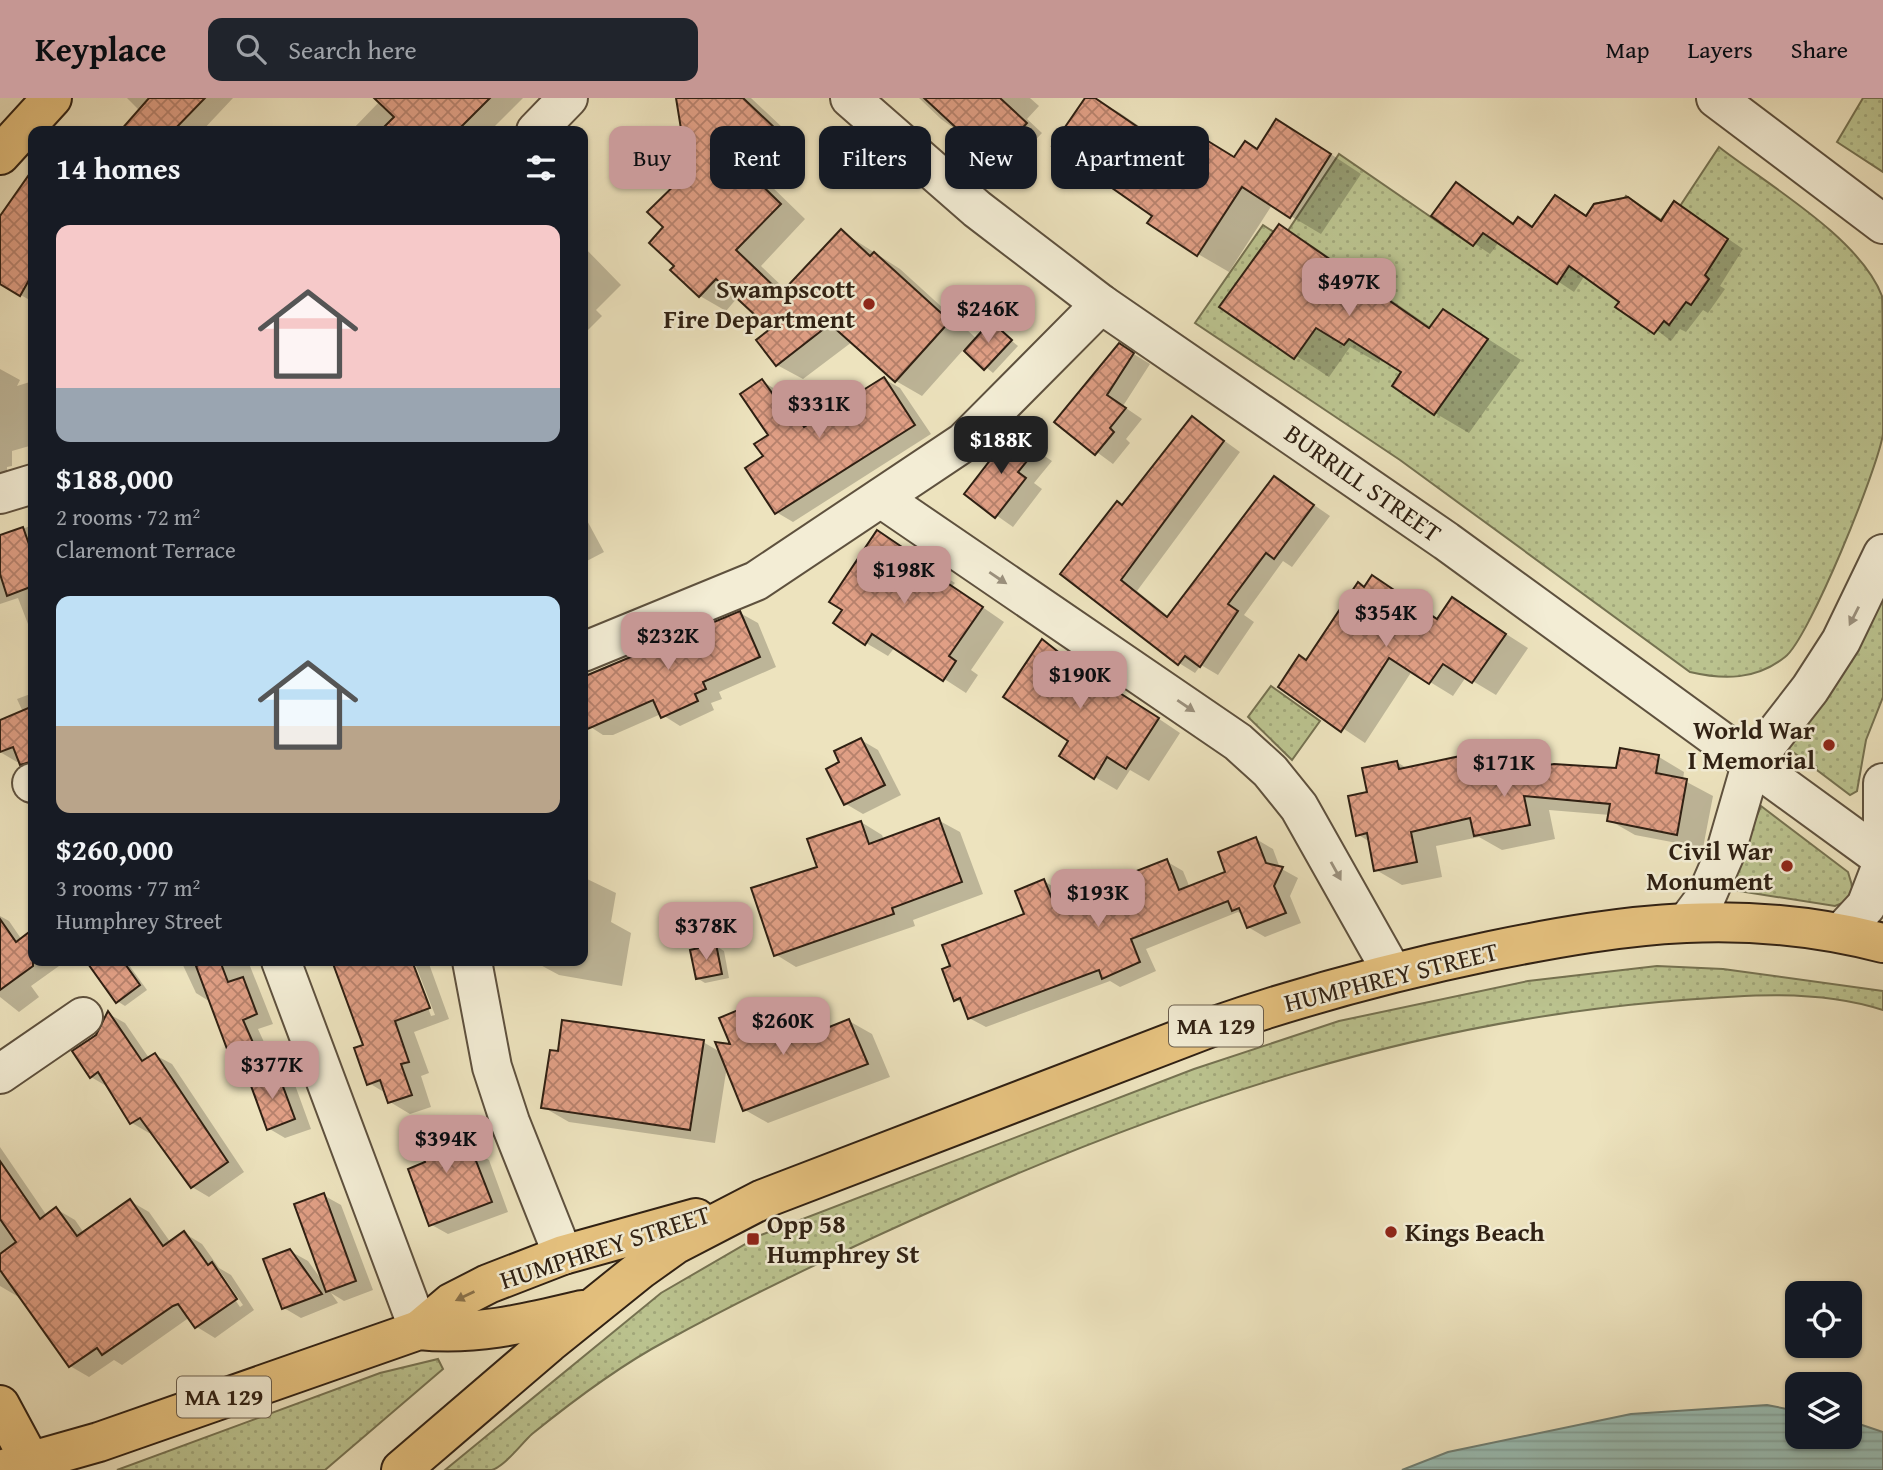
<!DOCTYPE html>
<meta charset="utf-8">
<style>
body{margin:0;font-family:"Gentium Book Plus",serif;background:#20242c;color:#f1f3f6;height:100vh;display:flex;flex-direction:column;font-size:26px;white-space:nowrap}
*{box-sizing:border-box;margin:0}
p{font-size:23px;color:#9ea1a6}
.icon{flex:none;width:38px;height:38px;fill:none;stroke:currentColor;stroke-width:2;stroke-linecap:round;stroke-linejoin:round}
.map{position:relative;flex:1;overflow:hidden}
.details{position:absolute;left:28px;top:28px;width:560px;height:840px;display:flex;flex-direction:column;background:#171b24;border-radius:14px;box-shadow:0 2px 5px #0004}
.details>*{flex:none}
.hud{position:absolute;left:609px;top:28px;width:665px;height:63px;display:flex;gap:14px}
.controls{position:absolute;left:1785px;top:1183px;display:grid;gap:14px}
.controls a{display:grid;place-items:center;width:77px;height:77px;border-radius:14px;background:#171b24;box-shadow:0 2px 5px #0004;font-size:35px}
.price{position:absolute;translate:-50% -60px;padding:0 16px;border-radius:14px;background:#c59692;color:#111;font-size:23px;line-height:46px;filter:drop-shadow(0 2px 4px #0008)}
.price::after{content:'';position:absolute;left:50%;top:42px;width:21px;height:16px;margin-left:-10px;background:inherit;clip-path:polygon(0 0,100% 0,50% 100%)}
.price.on{background:#222;color:#fff}
ul{padding:0;list-style:none}
li{display:grid;align-content:center;gap:14px;height:371px;padding:0 28px}
li span{display:grid;place-items:center;height:217px;border-radius:14px;color:#555}
li>.icon{margin-inline-start:auto}
span .icon{width:126px;height:126px;fill:#fffc;stroke-width:1}
li b{font-size:30px}
h2{display:flex;justify-content:space-between;align-items:center;height:84px;padding:0 28px;font-size:30px}
.pill{padding:0 24px;border-radius:14px;background:#171b24;box-shadow:0 2px 5px #0004;font-size:24px;line-height:63px}
.pill.on{background:#c59692;color:#111}
header{display:flex;align-items:center;gap:42px;box-sizing:border-box;height:98px;padding:0 35px;background:#c59692;color:#111}
header strong{font-size:33px}
nav{display:flex;gap:38px;margin-inline-start:auto;font-size:24px}
.search{width:490px;height:63px;background:#20242c;display:flex;align-items:center;gap:18px;box-sizing:border-box;padding:0 24px;border-radius:14px;color:#9ea1a6;font-size:26px}
.map>svg:first-child{display:block}
</style>
<header>
<strong>Keyplace</strong>
<div class="search"><svg class="icon" aria-label="search" viewBox="0 0 24 24"><circle cx="10" cy="10" r="6"/><path d="M15 15l6 6"/></svg>Search here</div>
<nav><a>Map</a><a>Layers</a><a>Share</a></nav>
</header>
<div class="map">
<svg width="1883" height="1372" viewBox="0 0 1883 1372">
<defs>
<pattern id="green-dots" width="8" height="8" patternUnits="userSpaceOnUse" patternTransform="scale(1.75)"><rect width="8" height="8" fill="#bbc38f"/><path d="M2 2h.1M6 6h.1" fill="none" stroke="#a1a77a" stroke-width="1.8" stroke-linecap="round"/></pattern>
<pattern id="water-rules" width="6" height="5" patternUnits="userSpaceOnUse" patternTransform="scale(1.75)"><rect width="6" height="5" fill="#99beb5"/><path d="M0 2.5h6" fill="none" stroke="#84a39b"/></pattern>
<pattern id="building-cross-hatch" width="8" height="8" patternUnits="userSpaceOnUse" patternTransform="scale(1.75)"><rect width="8" height="8" fill="#e09f85"/><path d="M0 0l8 8M0 8l8-8" fill="none" stroke="#b6816c"/></pattern>
</defs>
<rect width="100%" height="100%" fill="#ede3be"/>
<filter id="stains"><feTurbulence type="fractalNoise" baseFrequency=".00286" numOctaves="4"/><feColorMatrix values="0 0 0 0 .2 0 0 0 0 .09 0 0 0 0 .02 0 0 0 .5 -.17"/></filter>
<radialGradient id="worn" r=".72"><stop offset=".6" stop-color="#630" stop-opacity="0"/><stop offset="1" stop-color="#630" stop-opacity=".3"/></radialGradient>
<!-- green -->
<g fill="url(#green-dots)" stroke="#757251" stroke-width="2">
<polygon points="1863,0 1883,0 1883,74 1837,44"/>
<path d="M1719 49C1768 87 1860 140 1882 198 1883 210 1883 320 1883 336 1878 370 1809 541 1785 559 1756 582 1724 582 1690 574L1400 362 1195 225 1263 127 1283 140 1339 56 1473 148 1498 115 1513 126 1518 119 1532 129 1555 97 1586 118 1594 106 1614 102 1621 106 1626 98 1661 122 1674 103 1680 108Z"/>
<polygon points="1883,490 1883,599 1866,642 1857,693 1850,697 1785,648"/>
<polygon points="1271,588 1320,623 1292,662 1248,619"/>
<polygon points="1761,708 1848,774 1854,794 1845,804 1835,808 1726,791"/>
<path d="M1657 868 1723 871 1883 893V912C1813 889 1731 898 1659 904 1410 926 1179 1003 952 1104 855 1147 759 1192 666 1243 619 1268 574 1302 532 1336 521 1346 506 1367 492 1372 479 1372 458 1372 445 1372L661 1195 761 1137 1194 971 1339 923 1528 883Z"/>
<polygon points="438,1261 443,1271 325,1372 117,1372 380,1275"/>
</g>
<!-- water -->
<polygon fill="url(#water-rules)" stroke="#6f7f74" stroke-width="2" points="1767,1307 1797,1313 1797,1339 1850,1339 1850,1323 1883,1334 1883,1372 1402,1372 1448,1354 1631,1316"/>
<!-- shadow -->
<g fill="#0003" fill-rule="evenodd">
<polygon points="127,0 233,0 202,33 123,33 140,13"/>
<polygon points="376,0 523,0 490,33 351,33 380,3"/>
<polygon points="678,0 751,0 801,47 767,84 805,121 761,168 786,192 841,133 900,171 977,241 991,226 1018,248 993,275 964,251 922,298 896,283 852,244 803,281 777,267 773,232 738,199 726,213 700,198 673,172 677,168 665,129 690,75"/>
<polygon points="919,0 1030,0 1039,8 1027,21 1042,35 1009,70 941,21"/>
<polygon points="1087,0 1093,0 1120,15 1190,63 1236,60 1308,41 1361,76 1321,136 1272,107 1229,174 1198,156 1155,117"/>
<polygon points="33,74 33,204 0,185 0,121"/>
<polygon points="1457,86 1515,126 1533,130 1644,111 1662,124 1690,115 1743,151 1720,188 1725,191 1708,215 1703,212 1686,234 1680,231 1671,243 1585,177 1574,194 1499,144 1490,156 1434,117"/>
<polygon points="1279,129 1313,148 1432,230 1444,213 1521,262 1469,335 1435,315 1403,274 1382,260 1379,265 1350,249 1329,279 1221,209"/>
<polygon points="583,148 621,187 596,212 602,218 583,237"/>
<polygon points="1119,247 1150,266 1123,308 1142,321 1126,341 1130,345 1113,366 1056,324"/>
<polygon points="0,271 20,282 17,288 33,283 33,347 12,353 12,368 7,369 7,383 0,383"/>
<polygon points="884,281 900,290 931,336 793,424 776,414 765,359 770,337 762,283 778,293 799,321 810,327"/>
<polygon points="1193,320 1240,354 1137,493 1169,519 1275,380 1330,418 1292,469 1283,463 1244,517 1254,524 1218,577 1201,567 1195,575 1179,565 1062,475 1123,409"/>
<polygon points="1012,336 1052,363 1034,385 1042,391 1013,429 966,396"/>
<polygon points="583,415 604,454 583,465"/>
<polygon points="33,427 33,530 28,526 18,500 0,506 0,439"/>
<polygon points="878,435 955,485 952,488 1004,524 971,572 978,577 966,595 895,549 888,558 866,545 844,512"/>
<polygon points="1365,491 1395,493 1439,522 1453,502 1528,550 1496,597 1466,579 1453,598 1412,573 1365,645 1280,588 1307,563"/>
<polygon points="740,515 758,525 776,569 719,594 722,601 711,605 714,612 680,628 661,616 613,637 603,637 586,626 583,620 583,581"/>
<polygon points="1043,543 1180,635 1149,683 1130,672 1117,692 1095,679 1071,643"/>
<polygon points="33,595 33,662 28,659 17,664 0,654 0,624 23,614 17,601"/>
<polygon points="861,642 878,652 901,697 863,716 846,706 842,665"/>
<polygon points="1465,659 1491,674 1492,679 1618,672 1659,659 1684,674 1683,682 1713,698 1703,750 1635,737 1609,722 1610,717 1549,712 1555,741 1502,752 1479,739 1436,748 1442,779 1402,787 1376,772 1370,744 1357,736 1369,696 1397,664 1408,671"/>
<polygon points="938,722 960,734 983,796 913,822 915,828 796,869 775,856 819,770 861,724 882,737 884,742"/>
<polygon points="1256,741 1273,751 1280,770 1298,780 1290,798 1301,825 1265,839 1248,829 1244,818 1238,814 1146,851 1156,873 1120,889 1110,883 986,929 969,920 963,906 955,901 1027,817 1044,783 1060,793 1068,810 1166,763 1183,773 1190,790 1228,775"/>
<polygon points="583,779 616,795 611,824 631,835 622,888 559,877 533,863 583,863"/>
<polygon points="0,818 9,823 22,842 33,833 33,863 66,863 31,888 39,899 19,914 0,899"/>
<polygon points="716,848 724,853 729,880 705,885 697,880"/>
<polygon points="113,863 126,863 147,892 125,908 117,903 96,875"/>
<polygon points="181,863 248,863 273,926 258,931 279,977 295,987 311,1031 285,1040 268,1030 253,989 240,982 212,905 196,895"/>
<polygon points="331,863 411,863 431,918 435,917 414,863 428,863 449,921 414,934 429,975 421,978 431,1009 410,1016 390,1004 387,996 369,985 366,948"/>
<polygon points="755,907 778,920 784,935 798,943 849,923 872,936 890,979 768,1025 745,1012 727,968 715,1045 569,1024 543,1009 703,944 722,955 733,949"/>
<polygon points="109,916 125,925 149,960 155,957 172,966 244,1074 209,1099 192,1089 152,1033 149,1035 132,1025 108,989 91,979 97,938"/>
<polygon points="447,1021 464,1031 473,1053 489,1062 508,1114 448,1136 430,1126 427,1065"/>
<path d="M0 1049 47 1118 56 1111 75 1122 84 1135 130 1103 149 1114 171 1145 184 1135 202 1146 219 1170 231 1177 254 1212 215 1240 197 1229 190 1219 122 1267 114 1262 89 1279 70 1268 20 1196 17 1198 0 1188ZM213 1169 219 1172 243 1207 240 1209Z"/>
<polygon points="323,1097 341,1107 373,1192 344,1203 331,1195 338,1205 301,1220 284,1210 290,1153 308,1163 323,1184"/>
</g>
<!-- building -->
<g fill="url(#building-cross-hatch)" stroke="#2f2013" stroke-width="2">
<polygon points="149,0 205,0 173,33 120,33"/>
<polygon points="374,0 490,0 457,33 380,33 394,19"/>
<polygon points="676,0 743,0 777,32 742,68 781,106 736,152 781,195 841,131 870,158 874,154 950,223 895,284 830,226 776,268 756,242 770,231 716,181 699,199 670,172 674,168 649,145 663,129 647,114 688,74"/>
<polygon points="924,0 1000,0 1027,25 992,63"/>
<polygon points="1085,0 1095,0 1188,63 1203,40 1234,59 1245,43 1257,51 1276,21 1331,56 1290,120 1242,89 1197,158 1147,125 1152,118 1052,48"/>
<polygon points="33,71 33,175 20,198 0,186 0,118"/>
<polygon points="1456,84 1513,126 1518,119 1532,129 1555,97 1586,118 1594,106 1628,99 1661,123 1674,103 1728,141 1705,177 1709,181 1691,207 1686,204 1669,227 1664,223 1654,236 1615,209 1619,204 1569,168 1557,186 1483,135 1473,148 1431,118"/>
<polygon points="1279,126 1429,230 1443,211 1488,241 1434,317 1392,288 1401,274 1349,241 1344,247 1316,230 1294,261 1219,209"/>
<polygon points="991,223 1012,242 984,272 964,253"/>
<polygon points="1119,245 1134,255 1107,297 1126,310 1110,330 1114,334 1095,357 1054,324"/>
<polygon points="884,279 915,327 775,416 745,370 763,358 754,346 768,337 740,296 762,281 791,321 797,318 804,329"/>
<polygon points="1192,318 1224,343 1121,482 1167,519 1274,378 1314,407 1274,461 1266,455 1228,506 1238,513 1200,569 1185,558 1178,567 1060,476 1117,403 1122,407"/>
<polygon points="1012,334 1036,352 1018,374 1026,380 995,420 964,396"/>
<polygon points="23,429 33,458 33,488 7,498 0,476 0,437"/>
<polygon points="877,432 933,470 931,474 983,509 949,558 956,563 943,583 872,536 865,547 833,525 842,512 829,504"/>
<polygon points="1372,477 1437,521 1452,499 1506,536 1472,585 1443,566 1429,586 1389,560 1341,634 1278,589 1299,557 1306,562 1358,484 1364,489"/>
<polygon points="740,513 760,559 703,584 706,591 695,596 698,603 661,620 653,602 583,633 583,579"/>
<polygon points="1042,541 1071,564 1159,620 1126,671 1107,659 1094,681 1059,658 1068,643 1003,599"/>
<polygon points="33,608 33,663 20,667 13,649 0,654 0,622"/>
<polygon points="861,640 885,687 844,707 826,671 839,664 834,653"/>
<polygon points="1620,650 1659,657 1656,675 1687,681 1677,737 1607,723 1610,706 1524,698 1530,727 1474,738 1470,720 1411,734 1417,764 1374,773 1367,735 1356,738 1348,698 1367,694 1362,670 1397,663 1399,671 1465,657 1468,671 1474,670 1476,680 1554,666 1616,670"/>
<polygon points="939,720 962,784 892,810 894,816 774,858 751,790 817,769 807,741 861,723 869,746"/>
<polygon points="1256,739 1266,765 1283,769 1274,788 1286,815 1247,830 1239,810 1232,813 1228,803 1131,841 1140,864 1102,881 1099,872 968,921 960,900 954,903 942,871 950,868 942,847 1024,816 1015,793 1044,781 1057,813 1123,784 1121,779 1167,761 1179,792 1225,774 1218,754"/>
<polygon points="0,821 16,844 33,831 33,868 0,892"/>
<polygon points="716,846 722,876 696,881 690,852"/>
<polygon points="86,863 123,863 140,887 116,905"/>
<polygon points="209,863 220,863 228,884 243,879 257,916 243,922 265,972 239,983 196,868"/>
<polygon points="332,863 412,863 430,910 395,923 409,964 401,966 412,997 388,1005 380,982 367,987 354,950 363,947"/>
<polygon points="755,905 768,937 781,931 787,946 849,921 868,966 743,1013 715,944 730,946 719,920"/>
<polygon points="108,913 142,963 155,955 228,1064 191,1090 140,1020 130,1026 98,974 90,980 72,953 96,937"/>
<polygon points="562,922 704,942 690,1032 541,1010 550,952 558,953"/>
<polygon points="278,975 295,1021 267,1032 250,985"/>
<polygon points="447,1019 461,1054 471,1050 492,1104 429,1128 408,1071 425,1064 413,1032"/>
<polygon points="0,1063 40,1121 56,1109 77,1138 130,1101 163,1148 184,1133 208,1167 212,1164 237,1201 195,1230 178,1206 173,1208 102,1257 97,1250 69,1269 0,1172 0,1156 16,1144 0,1121"/>
<polygon points="324,1095 356,1183 326,1194 294,1106"/>
<polygon points="290,1151 322,1196 282,1211 263,1161"/>
</g>
<g fill="none" stroke-linecap="round" stroke-linejoin="round">
<!-- minor casing -->
<g stroke="#5e513e" stroke-width="42">
<g id="minor">
<polyline points="850,0 977,111 1101,206 1446,443 1883,761"/>
<polyline points="1716,0 1883,126"/>
<polyline points="536,33 568,0"/>
<polyline points="0,396 33,386"/>
<polyline points="881,400 1238,644 1270,673 1299,709 1392,874"/>
<polyline points="583,554 756,483 964,344 1101,206"/>
<polyline points="32,685 33,685"/>
<polyline points="1883,685 1883,751"/>
<polyline points="1688,823 1706,799 1726,753 1751,667 1810,591 1841,543 1883,456"/>
<polyline points="1842,834 1866,808 1883,764"/>
<polyline points="281,863 419,1232"/>
<polyline points="472,863 492,969 510,1024 563,1157"/>
<polyline points="0,976 83,919"/>
</g>
</g>
<!-- major casing -->
<g stroke="#2f2013" stroke-width="42">
<g id="major">
<polyline points="419,1232 451,1205 488,1186 563,1157 696,1120"/>
<path d="M0 1372 99 1344 419 1232C476 1238 527 1225 582 1212"/>
<path d="M401 1372 549 1245 641 1171 676 1146 763 1101 1209 930C1301 898 1394 873 1490 853 1627 825 1744 809 1883 845"/>
</g>
</g>
<!-- highway casing -->
<g stroke="#2f2013" stroke-width="42">
<g id="highway">
<polyline points="0,57 52,0"/>
<polyline points="0,1307 35,1372"/>
</g>
</g>
<!-- minor -->
<use href="#minor" stroke="#f3edd5" stroke-width="38"/>
<!-- major -->
<use href="#major" stroke="#e6c27f" stroke-width="38"/>
<!-- highway -->
<use href="#highway" stroke="#e6c27f" stroke-width="38"/>
</g>
<!-- one-way arrows -->
<defs><path id="oneway-solid" d="M-6-.8H1V-3.2L6.5 0L1 3.2V.8H-6Z" transform="scale(1.75)"/></defs>
<g fill="#9b917e">
<use href="#oneway-solid" transform="translate(998 480) rotate(34)"/>
<use href="#oneway-solid" transform="translate(1854 518) rotate(117)"/>
<use href="#oneway-solid" transform="translate(1186 608) rotate(34)"/>
<use href="#oneway-solid" transform="translate(1336 773) rotate(61)"/>
</g>
<use fill="#8a7149" href="#oneway-solid" transform="translate(465 1198) rotate(154)"/>
<!-- markers -->
<g fill="#8f2418" stroke="#f3edd5" stroke-width="2.5">
<circle cx="869" cy="206" r="7"/>
<circle cx="1829" cy="647" r="7"/>
<circle cx="1787" cy="768" r="7"/>
<circle cx="1391" cy="1134" r="7"/>
<rect x="746" y="1134" width="14" height="14" rx="3.5"/>
</g>
<g text-anchor="middle" stroke-width="5" stroke-linejoin="round" paint-order="stroke">
<!-- shield labels -->
<g fill="#f3edd5" stroke="#6a5e4d" stroke-width="2">
<rect x="1169" y="907.5" width="94" height="41" rx="5"/>
<rect x="177" y="1278.5" width="94" height="41" rx="5"/>
</g>
<g font-size="24" font-weight="bold" fill="#2f2013">
<text x="1216" y="936">MA 129</text>
<text x="224" y="1307">MA 129</text>
</g>
<!-- poi labels -->
<g font-size="26" font-weight="bold" fill="#2f2013" stroke="#f3edd5" text-anchor="end">
<text x="855" y="200">Swampscott<tspan x="855" dy="30">Fire Department</tspan></text>
<text x="1815" y="641">World War<tspan x="1815" dy="30">I Memorial</tspan></text>
<text x="1773" y="762">Civil War<tspan x="1773" dy="30">Monument</tspan></text>
<text x="767" y="1135" text-anchor="start">Opp 58<tspan x="767" dy="30">Humphrey St</tspan></text>
<text x="1405" y="1143" text-anchor="start">Kings Beach</text>
</g>
<!-- street labels -->
<g font-size="26" fill="#2f2013" stroke="#f3edd5">
<text transform="translate(1363 385) rotate(35)" y="9">BURRILL STREET</text>
<text transform="translate(1391 879) rotate(-14)" y="9">HUMPHREY STREET</text>
<text transform="translate(605 1149) rotate(-18)" y="9">HUMPHREY STREET</text>
</g>
</g>
<rect width="100%" height="100%" filter="url(#stains)"/>
<rect width="100%" height="100%" fill="url(#worn)"/>
</svg>
<div class="controls">
<a><svg class="icon" aria-label="locate" viewBox="0 0 24 24"><circle cx="12" cy="12" r="6"/><path d="M12 2v4M12 18v4M2 12h4M18 12h4"/></svg></a>
<a><svg class="icon" aria-label="layers" viewBox="0 0 24 24"><path d="M12 4l9 5-9 5-9-5zM3 14l9 5 9-5"/></svg></a>
</div>
<b class="price" style="left:1349px;top:220px">$497K</b>
<b class="price" style="left:988px;top:247px">$246K</b>
<b class="price" style="left:819px;top:342px">$331K</b>
<b class="price on" style="left:1001px;top:378px">$188K</b>
<b class="price" style="left:904px;top:508px">$198K</b>
<b class="price" style="left:1386px;top:551px">$354K</b>
<b class="price" style="left:668px;top:574px">$232K</b>
<b class="price" style="left:1080px;top:613px">$190K</b>
<b class="price" style="left:1504px;top:701px">$171K</b>
<b class="price" style="left:1098px;top:831px">$193K</b>
<b class="price" style="left:706px;top:864px">$378K</b>
<b class="price" style="left:783px;top:959px">$260K</b>
<b class="price" style="left:272px;top:1003px">$377K</b>
<b class="price" style="left:446px;top:1077px">$394K</b>
<div class="hud">
<a class="pill on">Buy</a>
<a class="pill">Rent</a>
<a class="pill">Filters</a>
<a class="pill">New</a>
<a class="pill">Apartment</a>
</div>
<section class="details">
<h2>14 homes<svg class="icon" aria-label="filters" viewBox="0 0 24 24"><path d="M4 7h16M4 17h16"/><circle cx="9" cy="7" r="2"/><circle cx="15" cy="17" r="2"/></svg></h2>
<ul>
<li><span style="background:linear-gradient(#f6c9c9 75%,#9aa5b1 0)"><svg class="icon" aria-label="home" viewBox="0 0 24 24"><path d="M3 11l9-7 9 7M6 9v11h12V9"/></svg></span><div><b>$188,000</b><p>2 rooms · 72 m²</p><p>Claremont Terrace</p></div></li>
<li><span style="background:linear-gradient(#bfe0f5 60%,#b9a48a 0)"><svg class="icon" aria-label="home" viewBox="0 0 24 24"><path d="M3 11l9-7 9 7M6 9v11h12V9"/></svg></span><div><b>$260,000</b><p>3 rooms · 77 m²</p><p>Humphrey Street</p></div></li>
</ul>
</section>
</div>
